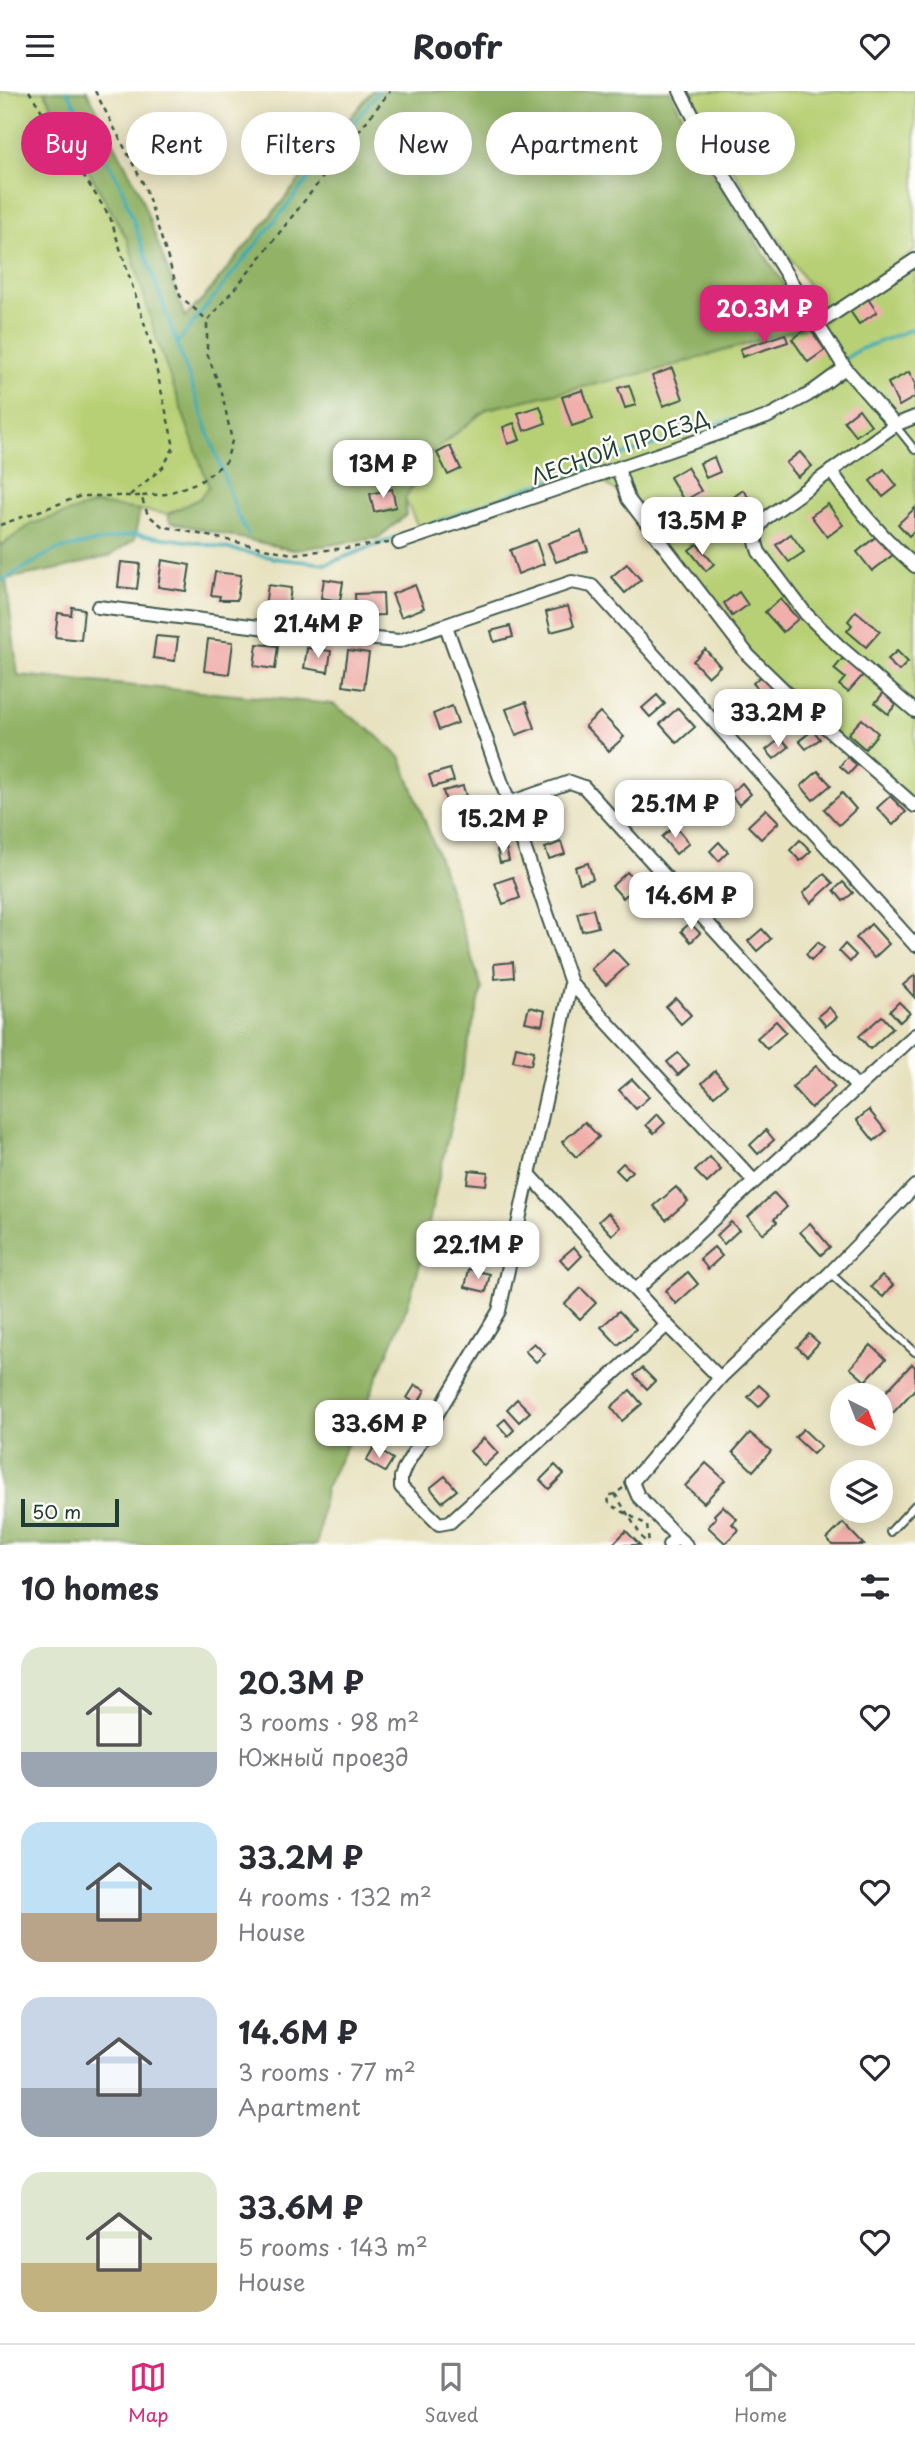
<!DOCTYPE html>
<meta charset="utf-8">
<style>
body{margin:0;font-family:"Playpen Sans",sans-serif;background:#f2f2f3;color:#2b2b33;height:100vh;display:flex;flex-direction:column;font-size:26px;white-space:nowrap}
*{box-sizing:border-box;margin:0}
p{font-size:23px;color:#7c7c81}
.icon{flex:none;width:38px;height:38px;fill:none;stroke:currentColor;stroke-width:2;stroke-linecap:round;stroke-linejoin:round}
.map{position:relative;height:1454px;overflow:hidden}
.details{display:flex;flex-direction:column;background:#fff;flex:1}
.details>*{flex:none}
.guide{position:absolute;left:21px;top:21px;width:873px;height:63px;display:flex;gap:14px}
.needle{width:46px;rotate:138deg}
.buttons{position:absolute;left:830px;top:1292px;display:grid;gap:14px}
.buttons a{display:grid;place-items:center;width:63px;height:63px;border-radius:50%;background:#fff;box-shadow:0 4px 18px #0003;font-size:35px}
.scale{position:absolute;left:21px;bottom:18px;width:98px;box-sizing:border-box;padding-left:7px;border:4px solid #1f3d34;border-top:0;font-size:19px;line-height:24px;white-space:nowrap;color:#1f3d34;-webkit-text-stroke:5px #fdfcf7;paint-order:stroke}
.price{position:absolute;translate:-50% -60px;padding:0 16px;border-radius:14px;background:#fff;color:#222;font-size:23px;line-height:46px;filter:drop-shadow(0 2px 4px #0008)}
.price::after{content:'';position:absolute;left:50%;top:42px;width:21px;height:16px;margin-left:-10px;background:inherit;clip-path:polygon(0 0,100% 0,50% 100%)}
.price.selected{background:#db2777;color:#fff}
ul{padding:0;list-style:none}
li{display:flex;align-items:center;gap:21px;height:175px;padding:0 21px}
li span{display:grid;place-items:center;flex:none;width:196px;height:140px;border-radius:21px;color:#555}
li>.icon{margin-inline-start:auto}
span .icon{width:84px;height:84px;fill:#fffc;stroke-width:1}
li b{font-size:30px}
h2{display:flex;justify-content:space-between;align-items:center;height:84px;padding:0 21px;font-size:30px}
.pill{padding:0 24px;border-radius:32px;background:#fff;box-shadow:0 4px 18px #0003;font-size:24px;line-height:63px}
.pill.selected{background:#db2777;color:#fff}
header{display:flex;justify-content:space-between;align-items:center;height:91px;padding:0 21px;background:#fff;font-size:32px;font-weight:700}
.dock{display:flex;justify-content:space-around;align-items:center;height:98px;border-top:2px solid #e1e1e2;background:#fff;font-size:19px;color:#7c7c81}
.dock a{display:grid;justify-items:center;gap:4px}
.dock .selected{color:#db2777}
.map>svg:first-child{display:block}
</style>
<header><svg class="icon" aria-label="menu" viewBox="0 0 24 24"><path d="M4 6h16M4 12h16M4 18h16"/></svg>Roofr<svg class="icon" aria-label="heart" viewBox="0 0 24 24"><path d="M12 20l-8-8c-3-5 5-10 8-4 3-6 11-1 8 4z"/></svg></header>
<div class="map">
<svg width="915" height="1454" viewBox="0 0 915 1454">
<rect width="100%" height="100%" fill="#fdfcf7"/>
<filter id="ink" filterUnits="userSpaceOnUse"><feTurbulence type="fractalNoise" baseFrequency=".0143" numOctaves="2"/><feDisplacementMap in="SourceGraphic" scale="14" xChannelSelector="R" yChannelSelector="G"/><feConvolveMatrix kernelMatrix="1 2 1 2 8 2 1 2 1" color-interpolation-filters="sRGB"/></filter>
<filter id="wash" filterUnits="userSpaceOnUse"><feTurbulence type="fractalNoise" baseFrequency=".00686" numOctaves="4" result="noise"/><feDisplacementMap in="SourceGraphic" scale="28" xChannelSelector="R" yChannelSelector="G"/><feGaussianBlur stdDeviation="1.57" result="paint"/><feColorMatrix in="noise" values="0 0 0 0 0 0 0 0 0 0 0 0 0 0 0 0 0 1.4 0 .05"/><feComposite in="paint" operator="in"/></filter>
<g filter="url(#wash)">
<rect width="100%" height="100%" fill="#e7e1be"/>
<!-- green -->
<g fill="#b8d074" stroke="#6c8654" stroke-width="2">
<polygon points="0,0 44,0 128,150 158,252 209,396 199,408 168,423 96,413 32,433 0,455"/>
<polygon points="689,0 915,0 915,160 824,219 730,74"/>
<polygon points="915,169 915,715 748,564 628,408 594,385 422,444 405,408 431,362 487,318 661,278 818,233"/>
</g>
<!-- forest -->
<g fill="#92b266" stroke="#58784d" stroke-width="2">
<polygon points="44,0 87,0 138,98 185,226 202,209 372,0 670,0 713,83 810,234 661,278 487,318 431,362 405,408 406,424 378,447 293,459 170,431 168,423 199,408 209,396 158,252 128,150"/>
<polygon points="96,413 140,419 134,449 109,465 59,478 6,488 18,584 333,613 369,638 401,667 440,770 482,898 469,950 419,1177 407,1216 361,1326 325,1398 317,1454 0,1454 0,455 32,433"/>
</g>
<g fill="none" stroke-linecap="round" stroke-linejoin="round">
<!-- stream -->
<g stroke="#39abb3" stroke-width="3.5">
<polyline points="67,0 120,92 237,422 248,444"/>
<polyline points="177,252 379,0"/>
<polyline points="844,269 858,259 915,237"/>
<polyline points="0,491 55,459 135,443 194,451 280,468 326,473 518,400 711,334 759,322 799,301 838,273"/>
</g>
</g>
<g id="blocks">
<!-- building -->
<g fill="#f0afaa">
<polygon points="868,208 877,221 859,233 850,220"/>
<polygon points="809,237 825,259 808,271 792,248"/>
<polygon points="785,243 788,251 742,266 740,258"/>
<polygon points="672,277 683,308 663,315 652,285"/>
<polygon points="909,281 915,292 915,306 899,315 888,292"/>
<polygon points="629,294 636,314 625,317 618,297"/>
<polygon points="583,299 593,328 572,335 562,306"/>
<polygon points="540,315 546,332 524,340 518,322"/>
<polygon points="859,318 871,334 856,345 844,330"/>
<polygon points="514,332 520,349 508,353 503,336"/>
<polygon points="450,355 461,378 448,384 437,362"/>
<polygon points="800,361 812,375 798,386 786,372"/>
<polygon points="714,366 720,381 706,387 700,372"/>
<polygon points="687,376 701,400 684,410 670,386"/>
<polygon points="884,378 897,395 883,406 870,390"/>
<polygon points="392,398 396,416 374,421 370,403"/>
<polygon points="743,399 757,417 740,430 726,412"/>
<polygon points="828,413 843,434 827,446 811,425"/>
<polygon points="915,417 915,439 909,445 898,433"/>
<polygon points="581,440 588,460 556,471 548,452"/>
<polygon points="791,443 804,461 789,471 776,454"/>
<polygon points="878,444 894,463 872,480 857,461"/>
<polygon points="536,449 544,473 518,483 510,459"/>
<polygon points="697,453 714,473 706,480 689,459"/>
<polygon points="162,469 190,474 186,500 158,496"/>
<polygon points="121,471 140,473 137,498 118,496"/>
<polygon points="627,473 641,489 625,502 611,486"/>
<polygon points="215,481 241,484 237,509 219,509 220,505 211,504"/>
<polygon points="324,488 343,491 340,510 321,507"/>
<polygon points="268,494 291,497 288,518 265,515"/>
<polygon points="415,494 424,517 401,526 392,503"/>
<polygon points="739,501 748,514 732,525 724,512"/>
<polygon points="383,502 384,524 356,525 355,503"/>
<polygon points="780,508 798,528 783,541 765,521"/>
<polygon points="568,515 574,535 551,541 546,521"/>
<polygon points="72,516 84,518 81,549 55,546 58,522 71,524"/>
<polygon points="856,520 880,540 866,556 847,540 852,534 848,530"/>
<polygon points="510,535 513,546 494,551 491,540"/>
<polygon points="156,545 178,547 175,570 153,567"/>
<polygon points="208,548 233,551 229,583 204,580"/>
<polygon points="257,553 278,555 275,578 254,575"/>
<polygon points="307,557 331,560 328,581 304,577"/>
<polygon points="705,558 720,575 708,586 693,570"/>
<polygon points="348,559 369,562 364,598 343,595"/>
<polygon points="897,560 908,571 899,580 887,569"/>
<polygon points="844,566 864,583 848,601 839,594 845,587 834,578"/>
<polygon points="762,584 772,596 763,604 753,592"/>
<polygon points="885,600 898,611 888,623 875,612"/>
<polygon points="657,604 665,613 650,626 642,617"/>
<polygon points="759,610 776,627 762,640 746,623"/>
<polygon points="526,611 535,637 516,644 506,618"/>
<polygon points="791,611 800,621 789,631 780,621"/>
<polygon points="452,615 458,632 439,639 433,623"/>
<polygon points="678,617 695,636 677,652 660,633"/>
<polygon points="600,621 624,646 609,660 585,635"/>
<polygon points="862,628 878,642 865,658 848,643"/>
<polygon points="813,639 820,648 806,658 799,650"/>
<polygon points="781,647 789,656 774,668 766,659"/>
<polygon points="847,666 857,674 849,683 840,675"/>
<polygon points="450,678 454,690 433,696 429,684"/>
<polygon points="818,680 831,694 813,709 801,695"/>
<polygon points="742,692 751,703 739,714 730,703"/>
<polygon points="463,695 466,705 446,711 443,700"/>
<polygon points="842,702 856,718 839,734 824,718"/>
<polygon points="890,705 906,721 893,734 877,717"/>
<polygon points="482,713 492,739 470,747 461,721"/>
<polygon points="766,718 779,731 761,748 748,735"/>
<polygon points="675,735 689,752 676,763 662,746"/>
<polygon points="800,749 811,760 800,770 790,759"/>
<polygon points="561,751 565,763 549,768 545,757"/>
<polygon points="719,751 728,761 719,770 710,760"/>
<polygon points="506,757 509,770 500,772 497,759"/>
<polygon points="588,772 593,788 580,792 575,776"/>
<polygon points="627,781 638,793 623,807 612,795"/>
<polygon points="824,783 833,792 811,812 803,802"/>
<polygon points="513,786 520,807 503,813 495,792"/>
<polygon points="843,791 853,802 843,810 834,799"/>
<polygon points="593,818 598,836 582,840 577,822"/>
<polygon points="690,832 700,842 691,851 681,840"/>
<polygon points="871,833 889,853 874,867 856,847"/>
<polygon points="762,838 771,848 757,860 748,850"/>
<polygon points="818,851 824,857 811,869 806,863"/>
<polygon points="845,853 856,864 850,871 839,860"/>
<polygon points="613,858 628,874 606,894 591,878"/>
<polygon points="513,871 514,886 495,888 494,873"/>
<polygon points="915,884 915,907 903,894"/>
<polygon points="676,907 691,924 681,933 666,916"/>
<polygon points="899,911 910,922 900,931 890,920"/>
<polygon points="529,916 545,920 542,934 525,931"/>
<polygon points="829,916 837,926 826,935 818,925"/>
<polygon points="882,925 893,937 870,958 859,945"/>
<polygon points="776,930 786,941 767,958 757,947"/>
<polygon points="516,956 534,960 531,974 513,970"/>
<polygon points="678,962 689,974 678,984 667,971"/>
<polygon points="816,975 835,996 811,1017 792,996"/>
<polygon points="715,980 727,994 714,1005 702,992"/>
<polygon points="632,988 649,1006 636,1018 619,999"/>
<polygon points="869,1019 886,1040 874,1050 857,1029"/>
<polygon points="657,1023 665,1032 654,1042 646,1034"/>
<polygon points="585,1031 599,1046 576,1066 562,1051"/>
<polygon points="766,1039 774,1049 758,1063 750,1054"/>
<polygon points="710,1066 721,1079 707,1092 695,1080"/>
<polygon points="623,1072 632,1080 625,1088 616,1079"/>
<polygon points="469,1079 488,1081 486,1094 467,1092"/>
<polygon points="676,1096 688,1110 666,1129 654,1115"/>
<polygon points="774,1102 787,1116 774,1128 777,1131 763,1143 748,1126"/>
<polygon points="608,1122 621,1136 612,1144 599,1130"/>
<polygon points="731,1131 739,1139 724,1153 716,1145"/>
<polygon points="810,1132 830,1156 821,1164 800,1141"/>
<polygon points="574,1156 582,1165 569,1178 560,1168"/>
<polygon points="714,1156 722,1165 708,1178 700,1168"/>
<polygon points="469,1178 490,1183 486,1201 465,1196"/>
<polygon points="688,1181 698,1193 676,1213 665,1200"/>
<polygon points="882,1184 893,1194 883,1206 871,1196"/>
<polygon points="581,1197 596,1212 580,1228 565,1213"/>
<polygon points="619,1220 636,1238 618,1254 601,1236"/>
<polygon points="809,1243 819,1252 807,1265 797,1256"/>
<polygon points="534,1252 545,1263 536,1271 525,1260"/>
<polygon points="871,1254 886,1268 865,1290 850,1277"/>
<polygon points="912,1273 915,1276 915,1298 880,1336 880,1307"/>
<polygon points="642,1277 655,1290 647,1298 634,1284"/>
<polygon points="415,1294 425,1299 418,1313 407,1307"/>
<polygon points="759,1294 770,1304 759,1316 748,1306"/>
<polygon points="630,1299 642,1313 622,1330 611,1316"/>
<polygon points="517,1308 530,1321 519,1331 507,1318"/>
<polygon points="505,1328 514,1339 508,1345 498,1334"/>
<polygon points="803,1338 821,1355 813,1363 795,1346"/>
<polygon points="750,1342 771,1360 753,1380 733,1361"/>
<polygon points="484,1347 498,1362 484,1375 470,1360"/>
<polygon points="374,1356 393,1368 385,1381 366,1370"/>
<polygon points="706,1372 725,1389 704,1412 685,1395"/>
<polygon points="555,1374 564,1383 549,1398 540,1389"/>
<polygon points="445,1385 457,1399 442,1411 430,1397"/>
<polygon points="723,1415 737,1428 732,1433 739,1439 725,1452 708,1436 716,1427 714,1424"/>
<polygon points="843,1432 864,1454 832,1454 827,1448"/>
<polygon points="626,1440 640,1454 612,1454"/>
</g>
</g>
</g>
<g filter="url(#ink)">
<use href="#blocks" fill-opacity="0" stroke="#3d5649" stroke-width="2"/>
<g fill="none" stroke-linecap="round" stroke-linejoin="round">
<!-- lane casing -->
<g stroke="#3d5649" stroke-width="10">
<g id="lane">
<polyline points="895,334 915,359"/>
<polyline points="830,1182 915,1261"/>
<polyline points="890,1441 915,1414"/>
</g>
</g>
<!-- street casing -->
<g stroke="#3d5649" stroke-width="16">
<g id="street">
<polyline points="680,0 721,79 845,277 895,334"/>
<polyline points="818,233 915,169"/>
<path d="M915 326 895 334 766 427C755 439 753 445 759 461L806 523 839 555 915 620"/>
<polyline points="618,378 628,408 748,564 787,602 915,715"/>
<path d="M831 380C856 417 881 445 915 475"/>
<polyline points="399,452 767,326 808,304 845,277"/>
<polyline points="98,516 315,543 399,550 572,491 592,495 915,854"/>
<polyline points="446,535 509,712 571,892 499,1220 405,1376 401,1386 401,1396 439,1433 450,1431 667,1234"/>
<polyline points="509,712 570,691 584,696 857,996"/>
<polyline points="571,892 753,1089"/>
<polyline points="529,1083 667,1234 720,1287"/>
<polyline points="637,1198 915,944"/>
<polyline points="677,1446 638,1405 632,1391 720,1287 830,1182 915,1095"/>
<polyline points="669,1454 677,1446 686,1454"/>
</g>
</g>
<!-- path -->
<g stroke="#3d5649" stroke-width="2.5" stroke-dasharray="5 5" stroke-linecap="butt">
<polyline points="29,0 110,126 150,250 174,356 163,376 130,404"/>
<polyline points="95,0 145,96 180,205 207,229"/>
<polyline points="0,434 81,405 141,405"/>
<polyline points="389,452 292,463 162,435 148,424 141,405 166,403 201,390 226,371 232,350 222,302 207,262 207,230 252,177 390,0"/>
<polyline points="623,1397 615,1403 647,1454"/>
<polyline points="615,1403 608,1405 609,1413 647,1434 649,1454"/>
</g>
<!-- lane -->
<use href="#lane" stroke="#fff" stroke-width="6"/>
<!-- street -->
<use href="#street" stroke="#fff" stroke-width="12"/>
</g>
</g>
<g text-anchor="middle" stroke-width="5" stroke-linejoin="round" paint-order="stroke">
<!-- street labels -->
<g font-size="21" fill="#1f3d34" stroke="#fdfcf7">
<text transform="translate(620 357) rotate(-19)" y="7">ЛЕСНОЙ ПРОЕЗД</text>
</g>
</g>
</svg>
<div class="buttons">
<a><svg class="needle" viewBox="-14 -14 28 28"><path d="M0-13l5 13h-10z" fill="#e53935"/><path d="M0 13l5-13h-10z" fill="#7c7c81"/></svg></a>
<a><svg class="icon" aria-label="layers" viewBox="0 0 24 24"><path d="M12 4l9 5-9 5-9-5zM3 14l9 5 9-5"/></svg></a>
</div>
<div class="scale">50 m</div>
<b class="price selected" style="left:764px;top:254px">20.3M ₽</b>
<b class="price" style="left:383px;top:409px">13M ₽</b>
<b class="price" style="left:702px;top:466px">13.5M ₽</b>
<b class="price" style="left:318px;top:569px">21.4M ₽</b>
<b class="price" style="left:778px;top:658px">33.2M ₽</b>
<b class="price" style="left:675px;top:749px">25.1M ₽</b>
<b class="price" style="left:503px;top:764px">15.2M ₽</b>
<b class="price" style="left:691px;top:841px">14.6M ₽</b>
<b class="price" style="left:478px;top:1190px">22.1M ₽</b>
<b class="price" style="left:379px;top:1369px">33.6M ₽</b>
<div class="guide">
<a class="pill selected">Buy</a>
<a class="pill">Rent</a>
<a class="pill">Filters</a>
<a class="pill">New</a>
<a class="pill">Apartment</a>
<a class="pill">House</a>
</div>
</div>
<section class="details">
<h2>10 homes<svg class="icon" aria-label="filters" viewBox="0 0 24 24"><path d="M4 7h16M4 17h16"/><circle cx="9" cy="7" r="2"/><circle cx="15" cy="17" r="2"/></svg></h2>
<ul>
<li><span style="background:linear-gradient(#dfe7d0 75%,#9aa5b1 0)"><svg class="icon" aria-label="home" viewBox="0 0 24 24"><path d="M3 11l9-7 9 7M6 9v11h12V9"/></svg></span><div><b>20.3M ₽</b><p>3 rooms · 98 m²</p><p>Южный проезд</p></div><svg class="icon" aria-label="heart" viewBox="0 0 24 24"><path d="M12 20l-8-8c-3-5 5-10 8-4 3-6 11-1 8 4z"/></svg></li>
<li><span style="background:linear-gradient(#bfe0f5 65%,#b9a48a 0)"><svg class="icon" aria-label="home" viewBox="0 0 24 24"><path d="M3 11l9-7 9 7M6 9v11h12V9"/></svg></span><div><b>33.2M ₽</b><p>4 rooms · 132 m²</p><p>House</p></div><svg class="icon" aria-label="heart" viewBox="0 0 24 24"><path d="M12 20l-8-8c-3-5 5-10 8-4 3-6 11-1 8 4z"/></svg></li>
<li><span style="background:linear-gradient(#c9d6e8 65%,#9aa5b1 0)"><svg class="icon" aria-label="home" viewBox="0 0 24 24"><path d="M3 11l9-7 9 7M6 9v11h12V9"/></svg></span><div><b>14.6M ₽</b><p>3 rooms · 77 m²</p><p>Apartment</p></div><svg class="icon" aria-label="heart" viewBox="0 0 24 24"><path d="M12 20l-8-8c-3-5 5-10 8-4 3-6 11-1 8 4z"/></svg></li>
<li><span style="background:linear-gradient(#dfe7d0 65%,#c2b280 0)"><svg class="icon" aria-label="home" viewBox="0 0 24 24"><path d="M3 11l9-7 9 7M6 9v11h12V9"/></svg></span><div><b>33.6M ₽</b><p>5 rooms · 143 m²</p><p>House</p></div><svg class="icon" aria-label="heart" viewBox="0 0 24 24"><path d="M12 20l-8-8c-3-5 5-10 8-4 3-6 11-1 8 4z"/></svg></li>
</ul>
</section>
<nav class="dock">
<a class="selected"><svg class="icon" aria-label="map" viewBox="0 0 24 24"><path d="M3 6l6-2 6 2 6-2v14l-6 2-6-2-6 2zM9 4v14M15 6v14"/></svg>Map</a>
<a><svg class="icon" aria-label="saved" viewBox="0 0 24 24"><path d="M7 4h10v16l-5-4-5 4z"/></svg>Saved</a>
<a><svg class="icon" aria-label="home" viewBox="0 0 24 24"><path d="M3 11l9-7 9 7M6 9v11h12V9"/></svg>Home</a>
</nav>
